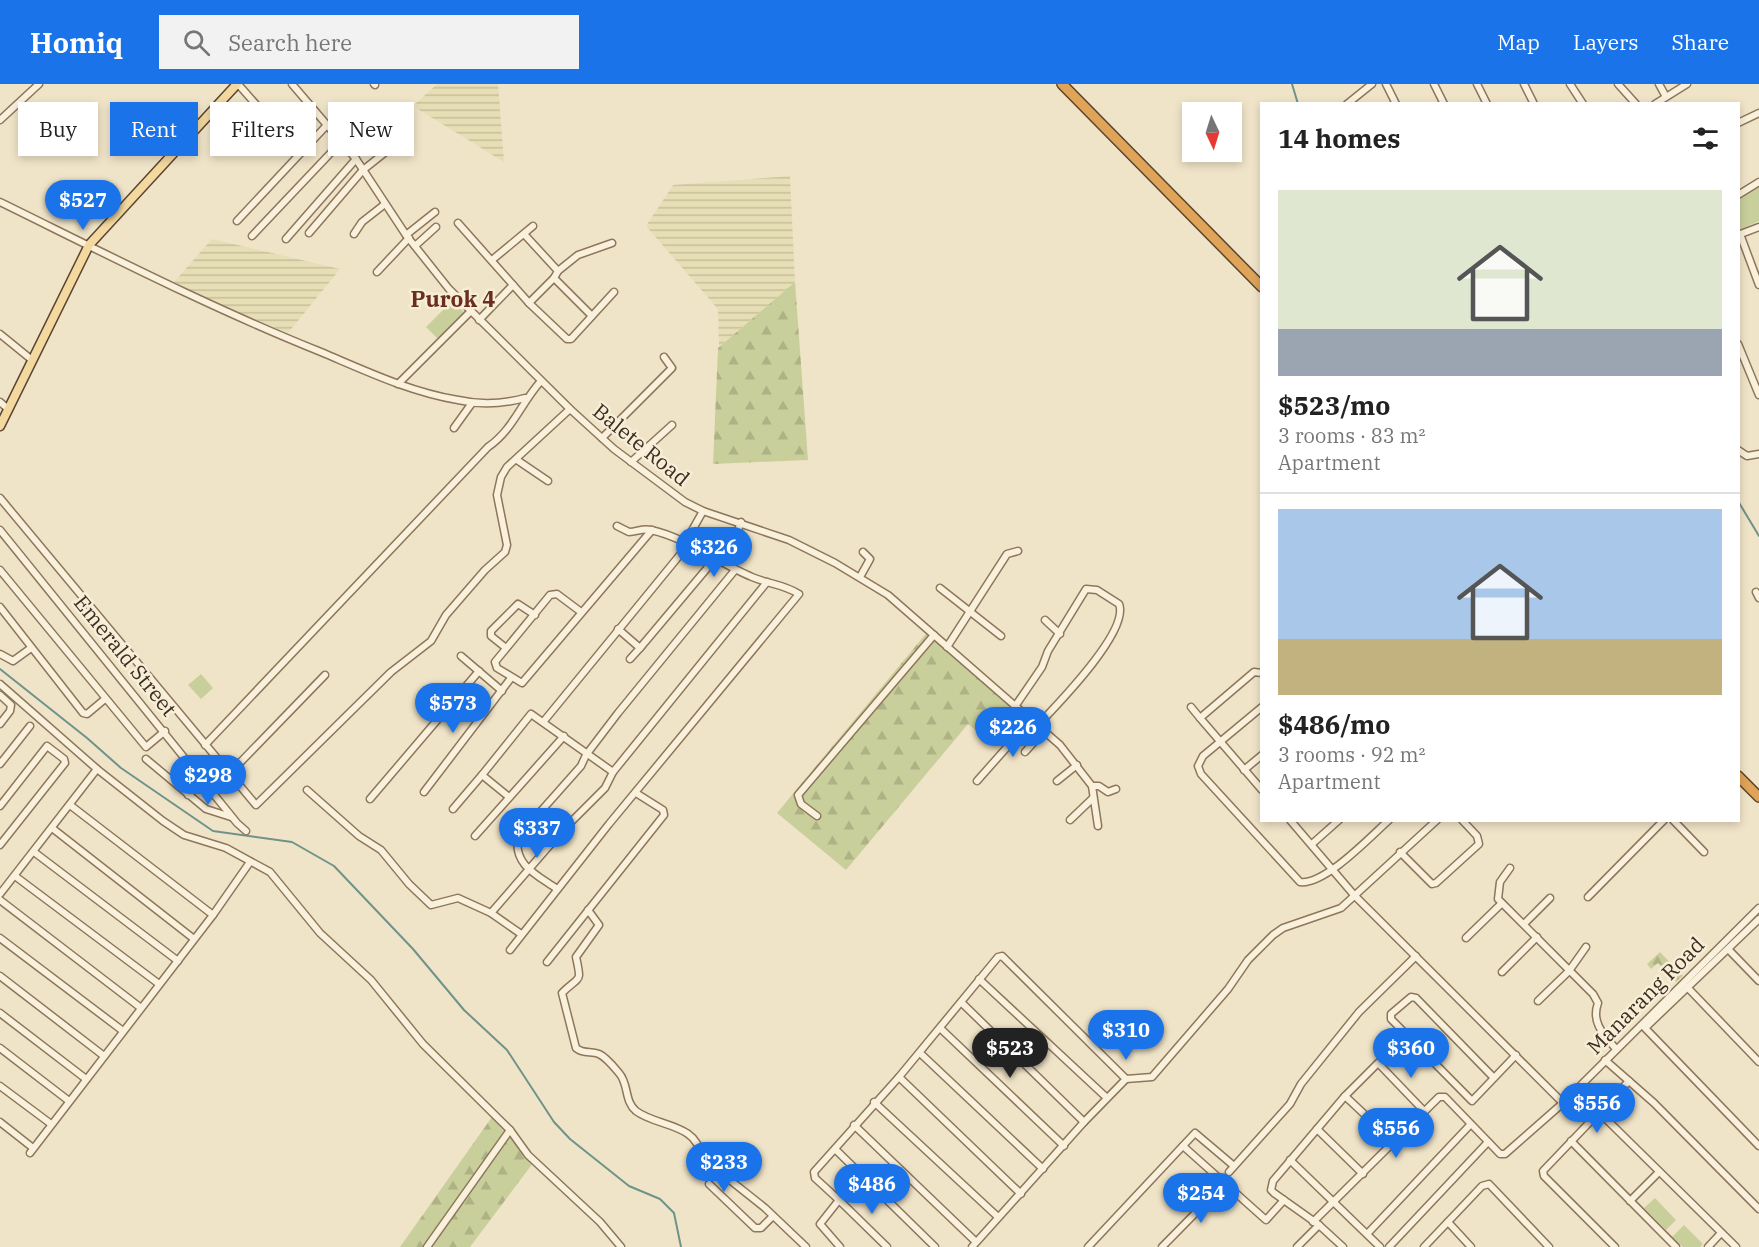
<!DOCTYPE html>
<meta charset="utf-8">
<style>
body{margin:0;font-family:"IBM Plex Serif",serif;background:#f2f2f2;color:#222;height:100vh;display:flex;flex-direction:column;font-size:22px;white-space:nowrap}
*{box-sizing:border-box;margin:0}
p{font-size:20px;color:#767676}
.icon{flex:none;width:33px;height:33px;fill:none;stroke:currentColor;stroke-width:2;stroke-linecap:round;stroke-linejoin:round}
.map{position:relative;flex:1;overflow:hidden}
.sheet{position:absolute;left:1260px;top:18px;width:480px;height:720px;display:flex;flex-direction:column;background:#fff;border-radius:0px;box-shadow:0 3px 9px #0003}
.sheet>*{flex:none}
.top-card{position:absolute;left:18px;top:18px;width:570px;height:54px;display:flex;gap:12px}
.needle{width:39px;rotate:176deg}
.controls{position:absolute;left:1182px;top:18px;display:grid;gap:12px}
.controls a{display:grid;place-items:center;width:60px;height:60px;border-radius:0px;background:#fff;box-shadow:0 3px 9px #0003;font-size:30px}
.price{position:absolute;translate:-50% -51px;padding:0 14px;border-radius:21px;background:#1a73e8;color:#fff;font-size:20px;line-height:39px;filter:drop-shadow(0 2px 3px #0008)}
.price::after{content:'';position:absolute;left:50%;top:36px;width:18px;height:14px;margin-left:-9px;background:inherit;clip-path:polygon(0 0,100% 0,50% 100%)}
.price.on{background:#222;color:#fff}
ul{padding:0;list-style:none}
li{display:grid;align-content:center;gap:12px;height:318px;padding:0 18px}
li+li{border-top:2px solid #e0e0e0}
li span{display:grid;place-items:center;height:186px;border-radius:0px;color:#555}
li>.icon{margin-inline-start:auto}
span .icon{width:108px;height:108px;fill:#fffc;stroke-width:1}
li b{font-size:26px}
h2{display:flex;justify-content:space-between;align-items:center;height:72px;padding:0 18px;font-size:26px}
.tag{padding:0 21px;border-radius:0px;background:#fff;box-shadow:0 3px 9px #0003;font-size:21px;line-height:54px}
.tag.on{background:#1a73e8;color:#fff}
header{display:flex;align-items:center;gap:36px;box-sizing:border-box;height:84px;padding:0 30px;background:#1a73e8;color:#fff}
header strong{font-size:28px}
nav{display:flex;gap:33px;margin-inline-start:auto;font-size:21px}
.search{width:420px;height:54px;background:#f2f2f2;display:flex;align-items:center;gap:15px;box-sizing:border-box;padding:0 21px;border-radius:0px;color:#767676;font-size:22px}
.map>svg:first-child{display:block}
</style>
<header>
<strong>Homiq</strong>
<div class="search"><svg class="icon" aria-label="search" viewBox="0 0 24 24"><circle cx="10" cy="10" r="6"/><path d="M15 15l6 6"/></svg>Search here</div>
<nav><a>Map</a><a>Layers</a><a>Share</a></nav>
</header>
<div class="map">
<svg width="1759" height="1163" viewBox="0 0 1759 1163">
<defs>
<pattern id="farmland-rules" width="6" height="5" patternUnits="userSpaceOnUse" patternTransform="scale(1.5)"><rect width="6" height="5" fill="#e6deb5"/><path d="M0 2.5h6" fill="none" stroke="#c6bf9b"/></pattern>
<pattern id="forest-firs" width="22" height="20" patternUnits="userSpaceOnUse" patternTransform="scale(1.5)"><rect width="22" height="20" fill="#c9cf9b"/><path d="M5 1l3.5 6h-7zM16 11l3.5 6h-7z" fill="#aeb285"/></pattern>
</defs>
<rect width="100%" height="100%" fill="#f0e4c8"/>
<!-- farmland -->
<g fill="url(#farmland-rules)">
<polygon points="437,0 498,0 504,78 413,22"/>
<polygon points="790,92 795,198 719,263 718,225 646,142 673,101"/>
<polygon points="212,155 340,185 288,249 232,227 174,198"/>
</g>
<!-- forest -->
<g fill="url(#forest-firs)">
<polygon points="795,198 808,376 713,380 718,264"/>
<polygon points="929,546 1018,620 988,656 968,640 846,786 777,729"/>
<polygon points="1660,868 1683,892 1676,898 1658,879 1651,885 1647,880"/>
<polygon points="492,1033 533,1079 470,1163 400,1163"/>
</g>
<!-- park -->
<g fill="#c9cf9b">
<polygon points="1759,101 1759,137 1739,146 1739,113"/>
<polygon points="452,217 466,230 439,256 426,243"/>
<polygon points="201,590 213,604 201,615 188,601"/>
<polygon points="1655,1114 1676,1136 1666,1146 1644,1124"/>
<polygon points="1684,1141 1703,1160 1700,1163 1683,1163 1672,1153"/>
</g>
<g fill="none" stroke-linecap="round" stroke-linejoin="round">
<!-- stream -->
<g stroke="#6f938a" stroke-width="2">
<polyline points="1292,0 1298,20"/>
<polyline points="1738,417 1759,452"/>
<polyline points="0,585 87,654 121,684 213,747 292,758 334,782 413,865 464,926 507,966 554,1038 570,1055 629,1102 660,1115 674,1129 681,1163"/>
</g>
<!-- minor casing -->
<g stroke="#8d765c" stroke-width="9">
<g id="minor">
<polyline points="238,0 260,25"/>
<polyline points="292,0 356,75 406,151 449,205 570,325 614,365 685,418 703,427 789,456 835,479 888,511 1060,661 1092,702 1098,742"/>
<polyline points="374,0 375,1"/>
<polyline points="1386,0 1396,20"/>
<polyline points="1434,0 1444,20"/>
<polyline points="1477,0 1487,20"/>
<polyline points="1524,0 1534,20"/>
<polyline points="1570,0 1583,20"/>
<polyline points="1618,0 1636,20"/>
<polyline points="1659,0 1665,11"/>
<polyline points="1347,20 1372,0"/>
<polyline points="1655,20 1687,0"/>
<polyline points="0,36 39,0"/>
<polyline points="1738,39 1759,29"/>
<polyline points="1738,111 1759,98"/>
<path d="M0 118C106 170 211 224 321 268 366 287 410 308 458 316 480 321 503 320 525 314"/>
<polyline points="237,137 327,41"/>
<polyline points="458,139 529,219 567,255 571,255 614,208"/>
<polyline points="309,149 363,86 397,59"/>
<polyline points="354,150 362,138 385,120"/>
<polyline points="524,150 558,187 554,194 529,219"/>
<polyline points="1740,150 1759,201"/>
<polyline points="406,151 435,128"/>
<polyline points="1738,151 1759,143"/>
<polyline points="252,152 341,58"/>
<polyline points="286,155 356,75"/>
<polyline points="415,162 436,143"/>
<polyline points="492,176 533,142"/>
<polyline points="558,187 578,171 612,159"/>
<polyline points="377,188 409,154"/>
<polyline points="554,194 591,231"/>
<polyline points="479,236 513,201"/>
<polyline points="0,250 32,276"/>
<polyline points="1738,260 1759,311"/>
<polyline points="398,300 470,228"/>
<polyline points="0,318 7,324"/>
<polyline points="454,344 472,319"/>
<polyline points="602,354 672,284 664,273"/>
<polyline points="1738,366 1747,372 1759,370"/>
<polyline points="517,376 548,397"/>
<polyline points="631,378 672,341"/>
<polyline points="0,414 256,721 391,588 431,557 446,531 485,486 505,468 507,461 497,411 501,393 507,383 570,325"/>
<polyline points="0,446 237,739 246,747"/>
<polyline points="685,459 703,427"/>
<polyline points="733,459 741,438"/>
<polyline points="0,486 146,663 165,647"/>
<polyline points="860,493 870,475 863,468"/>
<polyline points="940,504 1001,552"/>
<polyline points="1756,508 1759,514"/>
<polyline points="0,523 83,629 87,630 105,615"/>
<polyline points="581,528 557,510 550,511 495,578 497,584 522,599 652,446"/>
<polyline points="1045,536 1060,550"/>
<polyline points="618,545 640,564 714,476"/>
<polyline points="947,563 1007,470 1018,467"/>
<polyline points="506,564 491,552 491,547 518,520 535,531"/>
<polyline points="0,570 13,577 31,564"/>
<polyline points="461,572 502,607"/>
<polyline points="630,575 640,564"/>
<polyline points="1262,589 1254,588 1200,634 1262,706"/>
<polyline points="0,600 97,685 163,737 184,751 226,764 270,788 320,849 371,896 423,960 510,1046 528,1071 600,1138 621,1163"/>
<polyline points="0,611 11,621 10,627 0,640"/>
<path d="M1016 621 1042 583 1048 567 1086 505 1097 506 1119 520C1130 547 1056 622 1037 642"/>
<polyline points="1191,623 1200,634"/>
<path d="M1262 623 1203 672 1198 682 1201 690 1300 798C1325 801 1370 753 1389 736"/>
<polyline points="544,637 688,461"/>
<path d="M205 661 488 363C513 346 521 319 541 297"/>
<polyline points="1025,668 1044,647"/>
<polyline points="146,675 206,725 231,733"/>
<polyline points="0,680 30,642"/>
<polyline points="1244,686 1262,671"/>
<polyline points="230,689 325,591"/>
<polyline points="977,697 1031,636"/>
<polyline points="1057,697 1077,681"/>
<polyline points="1092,702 1099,702 1108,708 1116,705"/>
<polyline points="307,706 359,752 381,766 409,800 431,821 458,814 491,829 562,747 605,704 613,688"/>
<polyline points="424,708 511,594"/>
<polyline points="188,711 204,697"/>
<polyline points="509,713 482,691 531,630 613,688 767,498"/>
<polyline points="370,715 479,587"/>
<polyline points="70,721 213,831"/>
<polyline points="0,722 47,662 64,675 65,679 0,761"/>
<polyline points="453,725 482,691"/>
<polyline points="817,732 801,720 798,711 934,551"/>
<polyline points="1070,736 1093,714"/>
<polyline points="1290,736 1354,811 1563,1019"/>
<polyline points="1673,736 1704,768"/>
<polyline points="52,744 194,855"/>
<polyline points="475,752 564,652"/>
<polyline points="1312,760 1339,736"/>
<polyline points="34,768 178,877"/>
<polyline points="1400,768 1432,800 1436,799 1479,760 1477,752 1462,736"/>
<path d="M1510 784 1500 798 1498 815 1593 910 1598 919C1591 938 1603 950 1616 965"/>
<polyline points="15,792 159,900"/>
<path d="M557 805C537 791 513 781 518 753L581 682 586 671 618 629 735 486"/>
<polyline points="0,810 97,685"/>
<polyline points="1588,813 1664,736"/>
<polyline points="0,816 141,924"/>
<path d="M588 826 599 841 576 873C582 900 580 891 562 909L576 964C583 970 591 967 599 970 606 973 614 983 619 989 629 1000 624 1017 636 1027 657 1043 698 1039 701 1073L765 1124 806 1163"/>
<polyline points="491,829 521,850"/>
<polyline points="1759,835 1645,944 1759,1062"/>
<polyline points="1524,840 1550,814"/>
<polyline points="0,854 123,947"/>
<polyline points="1466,854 1501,820"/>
<polyline points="1728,865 1759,897"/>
<path d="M510 866 609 740 799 510C783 500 768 500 752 493 718 479 687 454 651 446 642 444 637 448 629 448L617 442"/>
<polyline points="547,878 664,731 663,726 636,709"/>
<polyline points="1502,888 1537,853"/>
<polyline points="0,892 104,972"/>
<polyline points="979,895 1107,1014"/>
<polyline points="1687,903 1759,978"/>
<polyline points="1538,917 1569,887 1586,863"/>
<polyline points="962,919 1084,1038"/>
<polyline points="0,929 86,995"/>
<polyline points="940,944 1064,1062"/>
<polyline points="0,964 69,1017"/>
<polyline points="920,969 1043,1085"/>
<polyline points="1605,976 1654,1019 1759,1125"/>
<polyline points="899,993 1021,1110"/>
<polyline points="1494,994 1416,914 1411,913 1391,930 1391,935 1472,1017 1516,971"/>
<polyline points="0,1002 51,1040"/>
<polyline points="1345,1012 1395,1059"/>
<polyline points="874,1018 998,1133"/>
<polyline points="1600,1029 1736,1163"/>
<polyline points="0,1038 33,1064"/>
<polyline points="854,1041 976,1158"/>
<polyline points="1317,1045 1363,1090"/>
<polyline points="1571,1057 1676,1163"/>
<polyline points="1183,1062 1266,1136 1284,1116"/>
<polyline points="835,1065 935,1163"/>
<polyline points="30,1069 213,831 250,778"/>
<polyline points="1290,1076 1380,1163"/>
<polyline points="1229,1088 1290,1020 1301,1000 1359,928 1416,872"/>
<polyline points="709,1100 755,1144 761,1144 773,1132"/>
<polyline points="839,1116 887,1163"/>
<polyline points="1630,1117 1659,1088"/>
<polyline points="1313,1138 1439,1013 1445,1013 1500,1070 1505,1070 1563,1019 1759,824"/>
<polyline points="1448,1138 1471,1163"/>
<polyline points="1368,1149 1470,1041"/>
<polyline points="427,1163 510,1046"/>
<polyline points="840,1163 820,1140 839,1116 815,1094 814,1088 899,993 998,873 1002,872 1126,995 1152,993 1228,905 1248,876 1273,851 1283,844 1341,824 1437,736"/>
<polyline points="972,1163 1084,1038 1126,995"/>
<polyline points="1088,1163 1195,1049 1234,1082"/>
<polyline points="1162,1163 1224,1100"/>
<polyline points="1297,1163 1319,1141"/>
<polyline points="1343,1163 1319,1141 1274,1109 1271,1106 1273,1097 1345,1012 1378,979 1424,1027"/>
<polyline points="1389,1163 1488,1058"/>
<polyline points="1424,1163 1482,1102 1489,1100 1549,1163"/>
<polyline points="1615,1163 1544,1092 1543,1087 1629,997"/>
<polyline points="1708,1163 1721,1149"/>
</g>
</g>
<!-- major casing -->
<g stroke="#5b4430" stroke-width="11">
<polyline id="major" points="0,342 89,161 237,0"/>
</g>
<!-- highway casing -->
<g stroke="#5b4430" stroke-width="12">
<g id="highway">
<polyline points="1062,0 1262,203"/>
<polyline points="1738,692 1759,713"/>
</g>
</g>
<!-- minor -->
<use href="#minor" stroke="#faf1dc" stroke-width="6"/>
<!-- major -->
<use href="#major" stroke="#f3d9a0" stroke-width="8"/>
<!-- highway -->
<use href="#highway" stroke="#e0a458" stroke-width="9"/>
</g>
<g text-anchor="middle" stroke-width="5" stroke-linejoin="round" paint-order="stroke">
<!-- street labels -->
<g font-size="21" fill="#3d2e20" stroke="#f7eed8">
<text transform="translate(641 361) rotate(39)" y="7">Balete Road</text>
<text transform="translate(125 572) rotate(51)" y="7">Emerald Street</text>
<text transform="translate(1646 912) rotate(-45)" y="7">Manarang Road</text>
</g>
<!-- neighbourhood labels -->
<g font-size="22" font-weight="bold" fill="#6b2e1e" stroke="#f7eed8">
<text x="453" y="223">Purok 4</text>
</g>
</g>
</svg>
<div class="controls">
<a><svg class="needle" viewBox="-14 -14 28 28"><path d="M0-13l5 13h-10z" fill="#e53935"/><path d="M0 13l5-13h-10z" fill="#767676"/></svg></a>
</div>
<b class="price" style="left:83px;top:147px">$527</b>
<b class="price" style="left:714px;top:494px">$326</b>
<b class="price" style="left:453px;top:650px">$573</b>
<b class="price" style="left:1013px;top:674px">$226</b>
<b class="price" style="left:208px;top:722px">$298</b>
<b class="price" style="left:537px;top:775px">$337</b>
<b class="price" style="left:1126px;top:977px">$310</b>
<b class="price on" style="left:1010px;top:995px">$523</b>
<b class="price" style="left:1411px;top:995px">$360</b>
<b class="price" style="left:1597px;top:1050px">$556</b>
<b class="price" style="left:1396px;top:1075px">$556</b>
<b class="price" style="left:724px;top:1109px">$233</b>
<b class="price" style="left:872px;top:1131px">$486</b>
<b class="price" style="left:1201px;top:1140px">$254</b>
<div class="top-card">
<a class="tag">Buy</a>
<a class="tag on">Rent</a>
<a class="tag">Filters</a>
<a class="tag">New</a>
</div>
<section class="sheet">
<h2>14 homes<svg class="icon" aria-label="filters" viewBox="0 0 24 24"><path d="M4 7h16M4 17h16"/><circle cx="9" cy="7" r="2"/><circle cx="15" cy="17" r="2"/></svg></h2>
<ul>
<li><span style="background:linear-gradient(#dfe7d0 75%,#9aa5b1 0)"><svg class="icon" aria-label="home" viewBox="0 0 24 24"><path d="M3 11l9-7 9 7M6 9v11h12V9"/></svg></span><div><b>$523/mo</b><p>3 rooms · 83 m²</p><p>Apartment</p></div></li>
<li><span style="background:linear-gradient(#a9c7e8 70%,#c2b280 0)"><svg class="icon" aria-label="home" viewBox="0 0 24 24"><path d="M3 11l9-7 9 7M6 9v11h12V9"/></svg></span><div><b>$486/mo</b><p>3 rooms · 92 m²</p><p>Apartment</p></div></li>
</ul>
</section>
</div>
